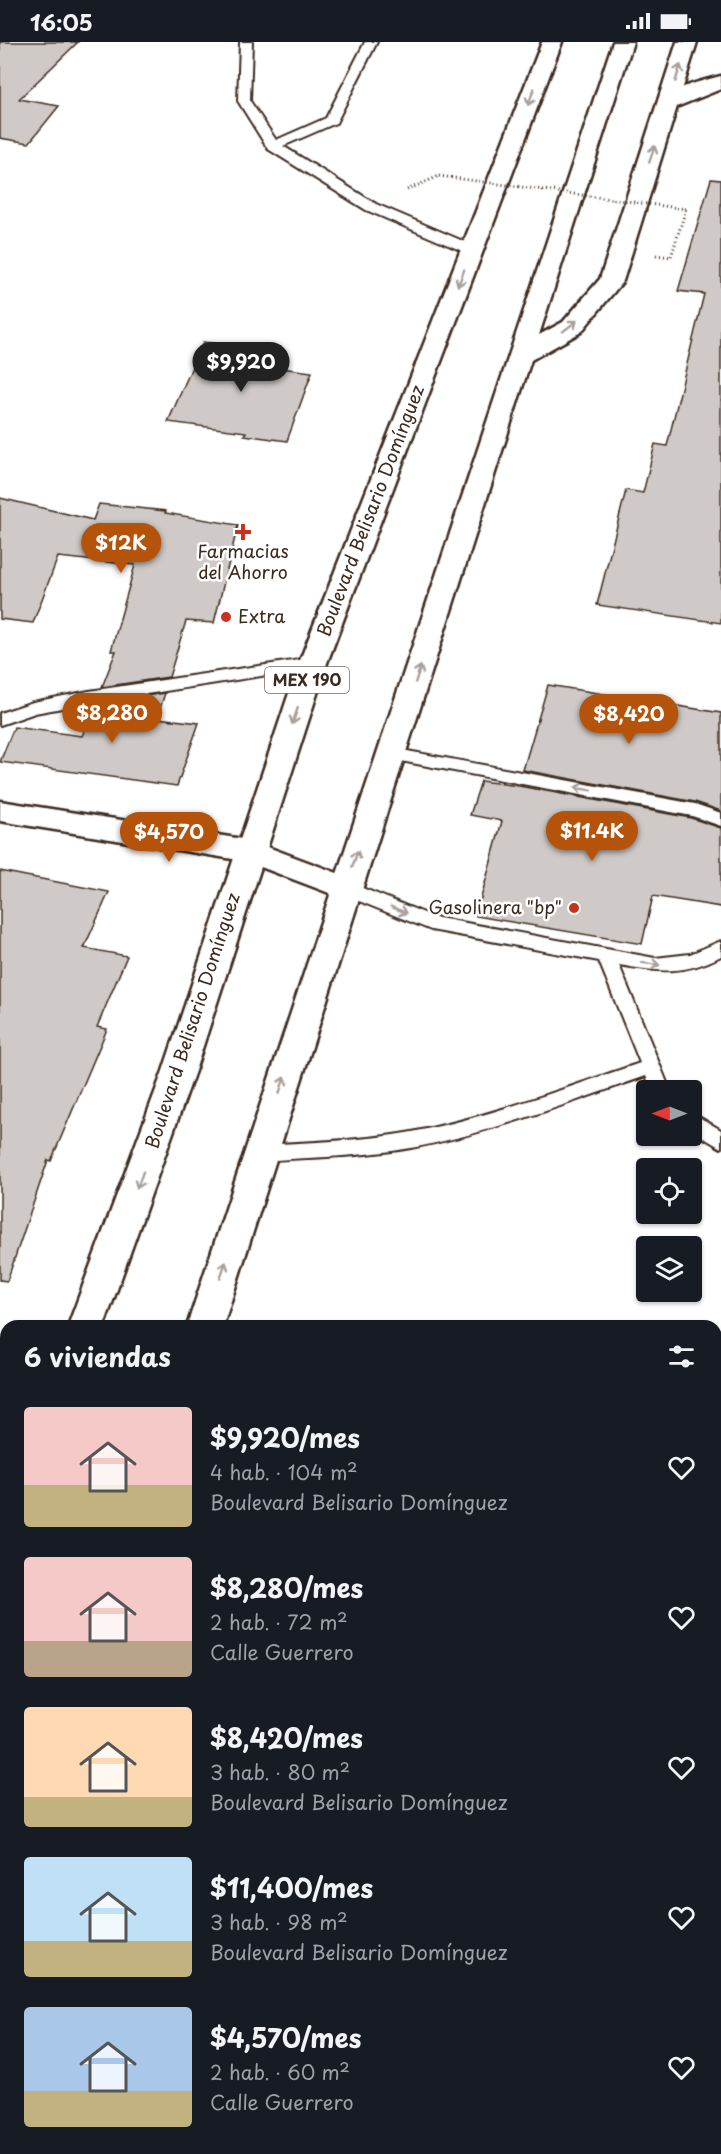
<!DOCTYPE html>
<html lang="es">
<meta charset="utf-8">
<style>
body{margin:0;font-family:"Playpen Sans",sans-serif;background:#20242c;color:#f1f3f6;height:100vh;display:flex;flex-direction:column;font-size:22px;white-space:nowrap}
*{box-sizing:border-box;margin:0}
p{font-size:20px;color:#9ea1a6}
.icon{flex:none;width:33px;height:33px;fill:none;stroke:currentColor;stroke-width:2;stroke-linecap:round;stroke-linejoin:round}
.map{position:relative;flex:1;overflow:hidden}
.panel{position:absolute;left:0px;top:1278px;width:722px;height:834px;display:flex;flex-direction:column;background:#171b24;border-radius:18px 18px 0 0;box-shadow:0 2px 4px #0004}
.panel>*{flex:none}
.needle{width:39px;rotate:270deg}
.fabs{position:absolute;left:636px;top:1038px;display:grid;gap:12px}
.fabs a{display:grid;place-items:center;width:66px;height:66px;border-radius:6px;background:#171b24;box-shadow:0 2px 4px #0004;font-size:30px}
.price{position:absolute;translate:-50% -51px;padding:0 14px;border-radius:21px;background:#b45309;color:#fff;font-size:20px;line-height:39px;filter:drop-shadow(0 2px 3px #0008)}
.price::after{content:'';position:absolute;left:50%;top:36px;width:18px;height:14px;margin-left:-9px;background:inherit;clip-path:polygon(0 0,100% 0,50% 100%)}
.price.active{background:#222;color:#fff}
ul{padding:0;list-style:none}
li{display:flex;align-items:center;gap:18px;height:150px;padding:0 24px}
li span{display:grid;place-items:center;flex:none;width:168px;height:120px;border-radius:6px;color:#555}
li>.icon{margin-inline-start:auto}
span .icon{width:72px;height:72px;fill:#fffc;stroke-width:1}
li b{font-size:26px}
h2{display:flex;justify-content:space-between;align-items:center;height:72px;padding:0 24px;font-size:26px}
.status{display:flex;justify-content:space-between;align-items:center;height:42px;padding:0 30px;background:#171b24;direction:ltr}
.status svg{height:16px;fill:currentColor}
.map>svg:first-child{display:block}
</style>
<div class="status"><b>16:05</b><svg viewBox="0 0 49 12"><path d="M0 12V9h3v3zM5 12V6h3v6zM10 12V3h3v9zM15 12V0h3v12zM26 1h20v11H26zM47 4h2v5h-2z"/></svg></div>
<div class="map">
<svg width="721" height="2112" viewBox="0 0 721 2112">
<rect width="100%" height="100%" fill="#fff"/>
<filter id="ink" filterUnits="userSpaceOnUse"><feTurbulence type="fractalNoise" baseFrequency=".0167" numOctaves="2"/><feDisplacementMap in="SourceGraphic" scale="12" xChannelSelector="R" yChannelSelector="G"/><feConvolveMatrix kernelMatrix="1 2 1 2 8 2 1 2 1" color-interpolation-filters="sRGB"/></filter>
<g filter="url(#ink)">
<!-- building -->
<g fill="#cfcac7" stroke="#3b2a1e" stroke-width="1.5">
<polygon points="0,0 78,0 19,57 59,64 29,101 0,96"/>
<polygon points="711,137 721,138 721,581 597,563 626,448 643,451 655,402 667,404 704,252 678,249"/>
<polygon points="203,300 278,310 273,325 312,330 287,399 244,393 246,390 168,380"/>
<polygon points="0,456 93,478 99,462 166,469 165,471 238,483 214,581 186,579 169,635 102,645 116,609 111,609 135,523 58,515 33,581 0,577"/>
<polygon points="548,643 721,671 721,769 695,760 523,728"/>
<polygon points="165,651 157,676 199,681 177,744 0,720 14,685 82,694 95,662"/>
<polygon points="481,739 519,744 691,776 721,786 721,865 653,854 642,902 476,874 502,779 470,773"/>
<polygon points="0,829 109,850 84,906 127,914 97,985 107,987 51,1119 48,1118 7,1239 0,1238"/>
</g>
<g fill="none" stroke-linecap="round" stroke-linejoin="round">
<!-- lane casing -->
<g stroke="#3b2a1e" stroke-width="4">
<g id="lane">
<polygon points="240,0 252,0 250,59 276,98 326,76 365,0 377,0 336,81 283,104 376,162 477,205 479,208 477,211 467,211 366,168 268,107 238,59"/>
<polygon points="313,616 319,617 321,621 319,625 89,661 35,671 0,683 0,671 33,660 89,649"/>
<polygon points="391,706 695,762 721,771 721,784 692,774 385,716 382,712 385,708"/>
<path d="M345 839 434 875 655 916 690 912 721 899V914C685 933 658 930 619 923L670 1048H652L646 1034C568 1061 491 1091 411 1106 361 1115 311 1115 261 1119L254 1117 251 1111 254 1105 261 1103C311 1100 362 1099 412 1090 490 1075 565 1046 640 1021L599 919 431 888 339 851 336 846 339 841Z"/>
<polygon points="692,1071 721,1088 721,1106 692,1089"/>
</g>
</g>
<!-- secondary casing -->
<g stroke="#3b2a1e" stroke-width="5">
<g id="secondary">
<path d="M721 34V47L669 68 661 66 658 61C668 47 705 38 721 34Z"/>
<polygon points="0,759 249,798 356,838 360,846 356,854 345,857 245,819 0,779"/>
</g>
</g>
<!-- primary casing -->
<g stroke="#3b2a1e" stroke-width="5">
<g id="primary">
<polygon points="542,0 562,0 327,621 195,1029 104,1284 68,1284 163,1029 299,621"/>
<polygon points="613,0 633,0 539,293 563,280 600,237 677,0 697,0 623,239 581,290 531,318 223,1284 187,1284"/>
<polygon points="6,1488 6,1536 0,1538 0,1490"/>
<polygon points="6,1895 6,1954 0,1956 0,1897"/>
<polygon points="29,2106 73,2106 74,2112 28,2112"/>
</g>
</g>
<!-- path -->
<g stroke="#3b2a1e" stroke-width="3" stroke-dasharray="1 3" stroke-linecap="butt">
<polyline points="407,148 439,134"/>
<polyline points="656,213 671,215 686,167"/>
</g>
<!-- lane -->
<use href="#lane" fill="#fff" fill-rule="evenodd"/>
<!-- secondary -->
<use href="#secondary" fill="#fff" fill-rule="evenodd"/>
<!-- primary -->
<use href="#primary" fill="#fff" fill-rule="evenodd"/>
<!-- path-bridge -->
<polyline stroke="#3b2a1e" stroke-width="3" stroke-dasharray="1 3" stroke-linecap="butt" points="439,134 686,167"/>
</g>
<!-- one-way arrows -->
<defs><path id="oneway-shaft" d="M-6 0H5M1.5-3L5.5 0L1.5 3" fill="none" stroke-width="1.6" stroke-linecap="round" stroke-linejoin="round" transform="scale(1.5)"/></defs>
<g stroke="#a79f9a">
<use href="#oneway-shaft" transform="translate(678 31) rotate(-73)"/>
<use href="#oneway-shaft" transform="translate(531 55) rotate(111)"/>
<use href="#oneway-shaft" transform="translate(652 112) rotate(-72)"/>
<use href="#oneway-shaft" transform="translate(461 236) rotate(111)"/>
<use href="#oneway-shaft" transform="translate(570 284) rotate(-38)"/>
<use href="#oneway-shaft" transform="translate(418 632) rotate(-72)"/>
<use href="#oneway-shaft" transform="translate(295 674) rotate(109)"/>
<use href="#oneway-shaft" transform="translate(583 747) rotate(-170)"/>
<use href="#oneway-shaft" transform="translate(355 817) rotate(-71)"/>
<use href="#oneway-shaft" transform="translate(399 868) rotate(22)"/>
<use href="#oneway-shaft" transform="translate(651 922) rotate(7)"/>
<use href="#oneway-shaft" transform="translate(282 1043) rotate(-72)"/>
<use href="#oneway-shaft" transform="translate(140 1138) rotate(110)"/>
<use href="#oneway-shaft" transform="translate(223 1228) rotate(-72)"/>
</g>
</g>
<!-- markers -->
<g fill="#c8321e" stroke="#fff" stroke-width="2">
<path d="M240 481h6v6h6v6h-6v6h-6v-6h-6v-6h6z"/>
<circle cx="226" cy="575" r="6"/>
<circle cx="574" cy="866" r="6"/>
</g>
<g text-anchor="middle" stroke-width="5" stroke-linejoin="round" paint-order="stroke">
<!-- shield labels -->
<rect fill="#fff" stroke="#766a62" stroke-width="1.5" x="265" y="625" width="84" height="26" rx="4.5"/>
<g font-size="16" font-weight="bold" fill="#3b2a1e">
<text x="307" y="644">MEX 190</text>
</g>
<!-- street labels -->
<g font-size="18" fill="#3b2a1e" stroke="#fff">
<text transform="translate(371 469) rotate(-69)" y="6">Boulevard Belisario Domínguez</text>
<text transform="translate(193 979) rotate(-72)" y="6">Boulevard Belisario Domínguez</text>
</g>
<!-- poi labels -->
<g font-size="18" fill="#3b2a1e" stroke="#fff">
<text x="243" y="516">Farmacias<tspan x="243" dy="21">del Ahorro</tspan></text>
<text x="238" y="581" text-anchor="start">Extra</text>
<text x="562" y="872" text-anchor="end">Gasolinera "bp"</text>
</g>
</g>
</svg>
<div class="fabs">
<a><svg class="needle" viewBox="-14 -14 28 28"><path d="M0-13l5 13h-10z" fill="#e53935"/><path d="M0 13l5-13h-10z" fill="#9ea1a6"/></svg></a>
<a><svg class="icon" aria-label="locate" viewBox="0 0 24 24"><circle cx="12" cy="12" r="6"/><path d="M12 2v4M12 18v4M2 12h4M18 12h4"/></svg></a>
<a><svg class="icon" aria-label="layers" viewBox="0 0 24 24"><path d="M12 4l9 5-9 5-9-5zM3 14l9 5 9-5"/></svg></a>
</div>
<b class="price active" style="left:241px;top:351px">$9,920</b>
<b class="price" style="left:121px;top:532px">$12K</b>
<b class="price" style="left:112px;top:702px">$8,280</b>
<b class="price" style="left:629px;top:703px">$8,420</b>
<b class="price" style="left:592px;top:820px">$11.4K</b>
<b class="price" style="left:169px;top:821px">$4,570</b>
<section class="panel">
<h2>6 viviendas<svg class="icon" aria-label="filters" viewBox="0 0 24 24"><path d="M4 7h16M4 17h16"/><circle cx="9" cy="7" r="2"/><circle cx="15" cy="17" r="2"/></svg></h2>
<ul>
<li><span style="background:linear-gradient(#f6c9c9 65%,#c2b280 0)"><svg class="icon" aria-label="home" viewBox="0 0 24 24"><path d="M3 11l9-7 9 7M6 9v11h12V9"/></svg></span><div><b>$9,920/mes</b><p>4 hab. · 104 m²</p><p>Boulevard Belisario Domínguez</p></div><svg class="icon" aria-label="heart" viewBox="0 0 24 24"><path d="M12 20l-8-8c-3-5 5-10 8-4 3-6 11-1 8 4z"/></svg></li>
<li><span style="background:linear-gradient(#f6c9c9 70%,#b9a48a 0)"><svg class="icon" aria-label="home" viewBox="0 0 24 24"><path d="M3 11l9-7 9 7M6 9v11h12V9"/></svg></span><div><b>$8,280/mes</b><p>2 hab. · 72 m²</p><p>Calle Guerrero</p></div><svg class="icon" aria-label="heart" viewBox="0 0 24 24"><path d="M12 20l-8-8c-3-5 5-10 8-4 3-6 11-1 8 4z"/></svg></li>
<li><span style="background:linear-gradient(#ffd9b3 75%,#c2b280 0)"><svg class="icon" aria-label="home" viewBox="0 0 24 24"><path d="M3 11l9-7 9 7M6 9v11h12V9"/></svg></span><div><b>$8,420/mes</b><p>3 hab. · 80 m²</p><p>Boulevard Belisario Domínguez</p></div><svg class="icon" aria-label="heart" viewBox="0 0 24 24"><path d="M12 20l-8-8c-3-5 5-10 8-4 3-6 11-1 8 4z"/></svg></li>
<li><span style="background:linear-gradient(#bfe0f5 70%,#c2b280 0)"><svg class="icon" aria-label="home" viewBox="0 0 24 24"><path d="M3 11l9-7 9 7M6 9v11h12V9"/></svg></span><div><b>$11,400/mes</b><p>3 hab. · 98 m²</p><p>Boulevard Belisario Domínguez</p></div><svg class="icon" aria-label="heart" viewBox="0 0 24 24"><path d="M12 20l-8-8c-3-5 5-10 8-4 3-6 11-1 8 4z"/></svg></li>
<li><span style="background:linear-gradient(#a9c7e8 70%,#c2b280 0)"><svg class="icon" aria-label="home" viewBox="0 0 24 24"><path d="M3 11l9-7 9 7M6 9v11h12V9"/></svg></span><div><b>$4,570/mes</b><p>2 hab. · 60 m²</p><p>Calle Guerrero</p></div><svg class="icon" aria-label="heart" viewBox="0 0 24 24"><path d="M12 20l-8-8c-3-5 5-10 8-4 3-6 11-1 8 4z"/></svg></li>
</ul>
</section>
</div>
